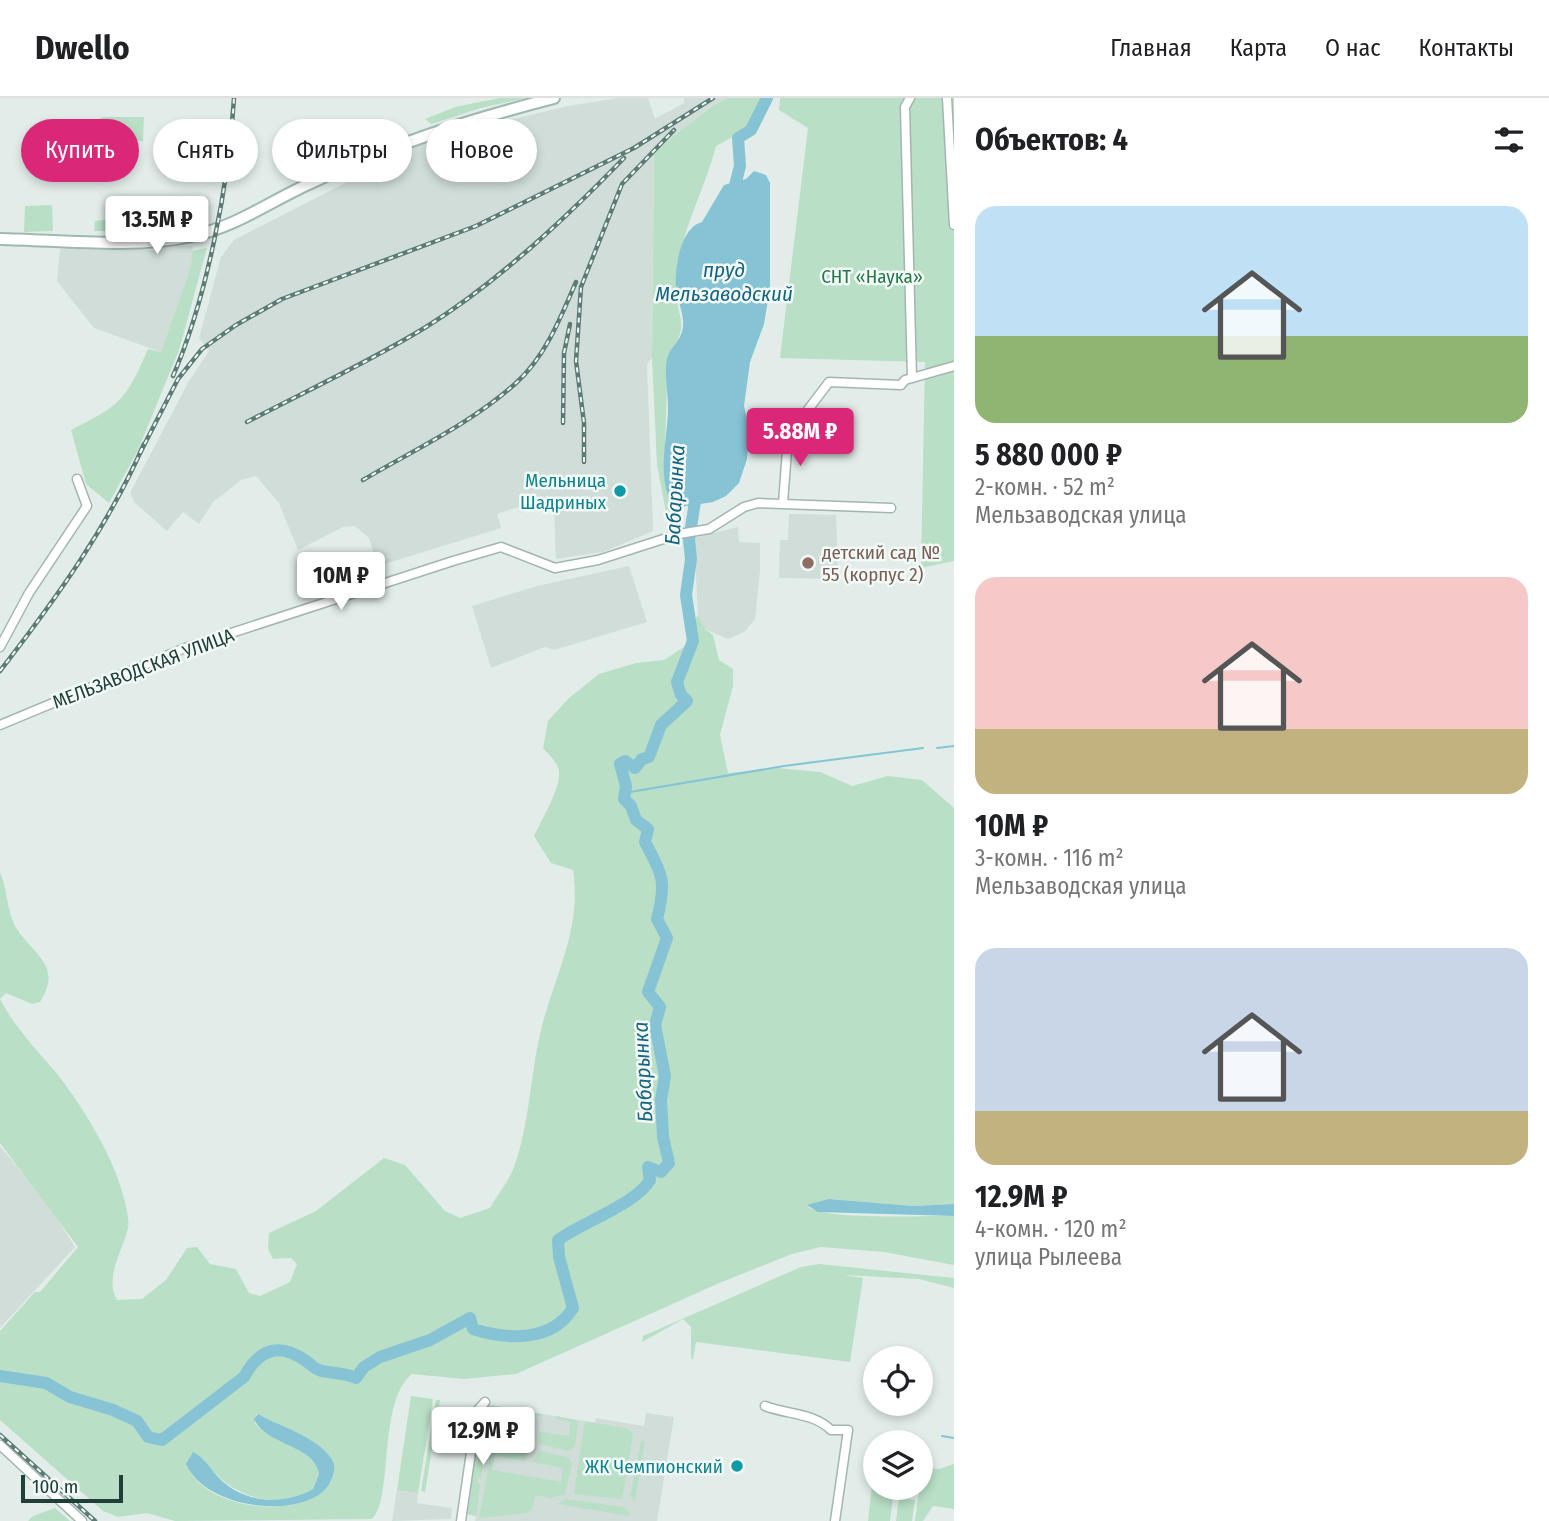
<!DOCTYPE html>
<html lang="ru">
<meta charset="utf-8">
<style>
body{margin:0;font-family:"Fira Sans Condensed",sans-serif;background:#f2f2f2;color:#202124;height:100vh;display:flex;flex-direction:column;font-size:26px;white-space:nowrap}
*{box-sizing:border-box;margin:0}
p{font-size:23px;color:#757577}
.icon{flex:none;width:38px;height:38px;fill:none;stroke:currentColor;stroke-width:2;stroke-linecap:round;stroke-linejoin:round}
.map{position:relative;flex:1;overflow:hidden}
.sheet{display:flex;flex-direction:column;background:#fff;width:595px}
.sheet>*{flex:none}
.top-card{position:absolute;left:21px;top:21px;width:665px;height:63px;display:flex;gap:14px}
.tools{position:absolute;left:863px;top:1248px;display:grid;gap:14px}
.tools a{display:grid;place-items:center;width:70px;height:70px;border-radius:50%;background:#fff;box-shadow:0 4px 10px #0003;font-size:35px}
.scale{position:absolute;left:21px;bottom:18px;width:102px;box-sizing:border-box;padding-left:7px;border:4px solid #203f39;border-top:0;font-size:19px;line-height:24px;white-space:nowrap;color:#203f39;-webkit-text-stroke:5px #f2f9f6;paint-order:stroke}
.price{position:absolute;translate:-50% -60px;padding:0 16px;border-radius:7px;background:#fff;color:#222;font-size:23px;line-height:46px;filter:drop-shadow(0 2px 4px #0008)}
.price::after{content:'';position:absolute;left:50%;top:42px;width:21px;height:16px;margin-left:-10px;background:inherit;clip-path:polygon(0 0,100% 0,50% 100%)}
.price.active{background:#db2777;color:#fff}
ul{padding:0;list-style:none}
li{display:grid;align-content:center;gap:14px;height:371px;padding:0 21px}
li span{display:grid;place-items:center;height:217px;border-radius:21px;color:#555}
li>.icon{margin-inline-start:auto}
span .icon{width:126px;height:126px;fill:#fffc;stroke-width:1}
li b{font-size:30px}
h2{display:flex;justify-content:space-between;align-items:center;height:84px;padding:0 21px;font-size:30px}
.pill{padding:0 24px;border-radius:32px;background:#fff;box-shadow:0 4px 10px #0003;font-size:24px;line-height:63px}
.pill.active{background:#db2777;color:#fff}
header{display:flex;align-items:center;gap:42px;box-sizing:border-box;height:98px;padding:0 35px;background:#fff;border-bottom:2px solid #e0e0e0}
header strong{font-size:33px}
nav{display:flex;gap:38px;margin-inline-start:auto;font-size:24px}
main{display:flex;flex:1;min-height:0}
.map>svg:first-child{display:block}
</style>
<header>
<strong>Dwello</strong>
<nav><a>Главная</a><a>Карта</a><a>О нас</a><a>Контакты</a></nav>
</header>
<main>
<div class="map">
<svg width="954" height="1423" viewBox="0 0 954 1423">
<rect width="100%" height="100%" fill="#e2ede9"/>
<!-- built -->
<g fill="#d0ddd8">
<polygon points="618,0 648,0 655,21 684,5 684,0 728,0 711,8 654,55 652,260 647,266 653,433 603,454 556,461 554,410 530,410 520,415 518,409 497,416 501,430 378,468 369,440 355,428 343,429 298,452 279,405 256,378 241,382 213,404 199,426 183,414 167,433 134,404 130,395 189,283 209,253 199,240 221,159 234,142 433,40 568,8"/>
<polygon points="163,147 193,148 191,168 161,254 94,230 57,183 60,151 134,148 158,154"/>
<polygon points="789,416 836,417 838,481 779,480 780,442 788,442"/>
<polygon points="738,429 739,444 760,445 760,473 755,521 744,534 728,541 705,531 698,517 694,440"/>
<polygon points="629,468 647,524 554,552 545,549 491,570 472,508 537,488"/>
<polygon points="0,1048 48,1107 75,1149 0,1230"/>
<polygon points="490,1307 595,1325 596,1320 644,1328 646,1315 674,1319 657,1423 475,1423 476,1418 467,1416 481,1313"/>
<polygon points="397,1392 418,1395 417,1405 452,1410 451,1421 392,1423"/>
</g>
<!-- green -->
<g fill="#b9dfc6" fill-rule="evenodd">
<polygon points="500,0 526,0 481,10 431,26 425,21 455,9"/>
<path d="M728 0H763L749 30 716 48C705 92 676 142 676 187 675 223 693 222 668 258L664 378 672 406 679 411 674 415 666 414 657 367 652 260 654 54 712 8Z"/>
<polygon points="780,0 954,0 954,463 921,470 925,264 780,260 808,30 779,12"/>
<polygon points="102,19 144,19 143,43 98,42 98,23"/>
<polygon points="52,107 53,133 24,134 25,108"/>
<polygon points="122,117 134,117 134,123 125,133 94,133 95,123 122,120"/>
<path d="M207 150 179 252 138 352 109 405 86 386 71 332C121 307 126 302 148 251L161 254 191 168 192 153Z"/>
<path d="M698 517 705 531 713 537 719 562 733 571V588L720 637 728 675 777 670 820 674 852 688 888 678 922 682 954 710V1106L913 1108 829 1101 808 1109C831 1123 923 1117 954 1118V1167L884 1154 821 1149 792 1156 717 1186 516 1276 464 1281 412 1276C377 1304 394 1400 372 1421L175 1423 147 1415 118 1419 103 1413 0 1322V1233L35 1194H40L78 1149 0 1045V774C7 791 7 812 15 828 31 856 64 866 40 904L32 906 6 895 0 901C15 930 37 952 58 977 81 1006 113 1058 122 1094 125 1104 130 1121 128 1130 123 1152 104 1180 117 1202L142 1201 166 1182 187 1150 197 1149 210 1166 236 1171 249 1195 260 1198 290 1184 297 1166 291 1160 273 1161 268 1151 269 1135 316 1113 384 1060 405 1067 445 1113 460 1120 490 1110C497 1097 509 1083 514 1069 530 1025 530 977 541 932 555 876 582 831 573 772L551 765 534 738C541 724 561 689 559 674 558 664 549 657 543 650L548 623 569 600 599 576 636 565 664 562 687 547 688 534ZM256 1316C269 1320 282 1329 294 1335 306 1341 322 1348 330 1359 336 1367 334 1374 331 1384 308 1423 205 1415 186 1366L203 1361C229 1398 272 1414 313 1391L319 1376C314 1348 270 1346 255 1325Z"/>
<polygon points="819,1166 954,1180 954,1190 919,1181 844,1177 863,1180 850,1264 696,1244 693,1261 691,1261 691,1229 683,1221 642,1244 643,1238 801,1169"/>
<polygon points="411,1298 433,1301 418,1395 397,1392"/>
<polygon points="436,1302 440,1302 425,1394 421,1393"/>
<polygon points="490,1307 541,1316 542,1319 502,1312 500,1327 530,1332 529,1341 522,1345 496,1341 492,1337 498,1311 488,1310 485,1328 489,1329 488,1336 479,1334 481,1313"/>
<polygon points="557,1318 578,1323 575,1348 570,1353 539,1346 539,1334 569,1338 571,1324 556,1321"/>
<polygon points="585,1323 626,1330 633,1336 622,1401 574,1396"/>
<polygon points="478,1337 487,1343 481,1380 478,1380 477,1385 480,1387 476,1418 467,1416"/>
<polygon points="641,1343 645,1343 635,1403 630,1398"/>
<polygon points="493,1345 522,1349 526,1355 525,1363 495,1358 492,1372 561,1384 563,1370 533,1364 540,1353 569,1360 572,1366 565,1396 551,1400 535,1397 533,1409 527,1415 479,1420"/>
<polygon points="954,1366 954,1411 933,1408 923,1423 915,1423 922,1370 939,1371"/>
<polygon points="873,1378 875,1390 894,1390 890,1423 868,1423"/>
<polygon points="899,1400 915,1402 912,1423 896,1423"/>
<polygon points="566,1401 623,1409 629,1414 629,1418 558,1406"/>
<polygon points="55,1410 70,1423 28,1423 33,1418"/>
</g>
<!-- water -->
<g fill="#86c3d5">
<path d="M754 73 766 77 770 85V190L764 226 750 264 744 308 749 331 747 361 739 385 726 398 713 404 674 410C655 379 668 342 668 309 668 294 664 275 667 261 670 249 683 241 683 227 684 215 677 202 676 190 674 170 681 129 702 124L724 87 746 81Z"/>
<polygon points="829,1101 913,1108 954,1106 954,1118 818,1114 807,1107"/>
<path d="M258 1316C279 1328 317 1339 331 1360 337 1368 334 1376 330 1385 308 1423 206 1413 186 1366L193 1354C204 1359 211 1372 220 1381 244 1405 283 1408 313 1391L319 1376C314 1346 266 1348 254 1321Z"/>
</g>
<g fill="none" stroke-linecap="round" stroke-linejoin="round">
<!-- stream -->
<g stroke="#86c3d5" stroke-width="2">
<polyline points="937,650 954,648"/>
<polyline points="624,695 784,668 923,650"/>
<polyline points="942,1338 954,1340"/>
</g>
<!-- river -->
<g stroke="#86c3d5" stroke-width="12">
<polyline points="732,99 740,68 738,40 751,32 767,0"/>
<path d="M0 1278 46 1285 70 1299 113 1312 137 1323 148 1339 162 1342 244 1279C259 1251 279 1244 306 1263 311 1266 313 1270 319 1272 331 1276 344 1274 356 1280L364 1269 380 1259 430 1242 470 1220 473 1231C508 1242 552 1244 573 1210L559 1159 558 1142C583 1124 636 1106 650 1082L648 1069 661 1074 669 1065 663 1039 661 1002 665 978 655 927 660 909 648 894 667 840 657 821C667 782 662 777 645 744L648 731 636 722 631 708 624 701 626 688 620 666 625 663 635 670 642 661 649 659 661 627 687 603 681 597 677 584 693 543 686 497 691 461 689 442 697 391"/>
</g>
<!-- street casing -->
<g stroke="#a4b5b1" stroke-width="11">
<g id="street">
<polyline points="910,0 905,9 912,280"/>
<polyline points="947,0 954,127"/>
<polyline points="783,405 789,326 804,317 829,284 901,287 905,282 954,268"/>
<polyline points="0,549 29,495 87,408 77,381"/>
<polyline points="0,627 185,550 453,463 501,449 555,470 598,462 679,436 709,431 744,409 758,405 891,410"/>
<path d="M765 1308C789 1317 814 1315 831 1332H848L835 1423"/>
<polyline points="0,1347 82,1423"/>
<polyline points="461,1423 477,1313 485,1304"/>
</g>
</g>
<!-- secondary casing -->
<g stroke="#9fb9b2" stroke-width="14">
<path id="secondary" d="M0 141C60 142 133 151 192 138 236 129 272 102 313 84 392 46 469 22 554 0"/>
</g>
<!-- street -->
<use href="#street" stroke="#fff" stroke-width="8"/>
<!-- secondary -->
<use href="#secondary" stroke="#fff" stroke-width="10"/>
<!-- rail casing -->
<g stroke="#5b7b74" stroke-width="4.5">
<g id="rail">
<path d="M173 278C207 200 229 85 234 0"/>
<path d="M247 324C306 293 369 264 426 229 498 184 565 121 624 60"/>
<polyline points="563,325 564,255 570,226"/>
<polyline points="140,355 178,281 202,251 236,227 282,201 476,128 634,50 713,0"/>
<polyline points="584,364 584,325 576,263 581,189 622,86 674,32"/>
<path d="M363 382C414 352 472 325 516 285 545 259 561 219 576 184"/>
<path d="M0 573C55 502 108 429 144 346"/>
<polyline points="0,1337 95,1423"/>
</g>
</g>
<!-- rail -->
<use href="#rail" stroke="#f2f9f6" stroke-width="2" stroke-dasharray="5" stroke-linecap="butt"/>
</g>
<!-- markers -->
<g fill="#0f9aa8" stroke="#f2f9f6" stroke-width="2.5">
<circle cx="620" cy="393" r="7"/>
<circle cx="737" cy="1368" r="7"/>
</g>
<circle fill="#8d6e63" stroke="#f2f9f6" stroke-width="2.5" cx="808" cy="465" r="7"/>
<g text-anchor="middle" stroke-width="5" stroke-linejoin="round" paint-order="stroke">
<!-- park labels -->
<g font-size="19" fill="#28784d" stroke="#f2f9f6">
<text x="872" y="185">СНТ «Наука»</text>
</g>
<!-- culture labels -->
<g font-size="19" fill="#0d838f" stroke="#f2f9f6" text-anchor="end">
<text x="606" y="389">Мельница<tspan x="606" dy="22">Шадриных</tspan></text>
<text x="723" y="1375">ЖК Чемпионский</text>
</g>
<!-- education labels -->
<g font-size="19" fill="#785e54" stroke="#f2f9f6" text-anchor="start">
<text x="822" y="461">детский сад №<tspan x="822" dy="22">55 (корпус 2)</tspan></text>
</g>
<!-- street labels -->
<g font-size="19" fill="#203f39" stroke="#f2f9f6">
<text transform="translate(143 570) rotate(-21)" y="7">МЕЛЬЗАВОДСКАЯ УЛИЦА</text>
</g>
<!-- water labels -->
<g font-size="21" font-style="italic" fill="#17657f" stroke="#f2f9f6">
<text x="724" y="179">пруд<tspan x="724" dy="24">Мельзаводский</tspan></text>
<text transform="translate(675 397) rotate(-87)" y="7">Бабарынка</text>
<text transform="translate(643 974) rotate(-93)" y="7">Бабарынка</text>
</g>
</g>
</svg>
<div class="tools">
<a><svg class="icon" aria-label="locate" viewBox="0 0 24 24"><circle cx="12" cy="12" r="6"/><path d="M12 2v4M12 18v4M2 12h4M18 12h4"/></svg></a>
<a><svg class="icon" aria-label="layers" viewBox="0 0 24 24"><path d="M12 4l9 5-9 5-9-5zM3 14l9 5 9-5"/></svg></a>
</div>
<div class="scale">100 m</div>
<b class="price" style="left:157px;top:158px">13.5M ₽</b>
<b class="price active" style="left:800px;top:370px">5.88M ₽</b>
<b class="price" style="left:341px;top:514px">10M ₽</b>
<b class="price" style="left:483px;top:1369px">12.9M ₽</b>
<div class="top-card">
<a class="pill active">Купить</a>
<a class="pill">Снять</a>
<a class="pill">Фильтры</a>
<a class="pill">Новое</a>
</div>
</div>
<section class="sheet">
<h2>Объектов: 4<svg class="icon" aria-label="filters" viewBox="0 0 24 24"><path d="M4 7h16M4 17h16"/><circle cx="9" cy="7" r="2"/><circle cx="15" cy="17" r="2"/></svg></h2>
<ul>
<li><span style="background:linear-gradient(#bfe0f5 60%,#8fb573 0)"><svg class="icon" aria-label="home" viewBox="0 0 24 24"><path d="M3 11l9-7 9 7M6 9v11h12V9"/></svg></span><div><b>5 880 000 ₽</b><p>2-комн. · 52 m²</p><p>Мельзаводская улица</p></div></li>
<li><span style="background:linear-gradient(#f6c9c9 70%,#c2b280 0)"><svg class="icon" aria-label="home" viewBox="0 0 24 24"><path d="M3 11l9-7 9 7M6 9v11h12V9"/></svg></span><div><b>10M ₽</b><p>3-комн. · 116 m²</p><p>Мельзаводская улица</p></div></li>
<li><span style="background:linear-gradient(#c9d6e8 75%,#c2b280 0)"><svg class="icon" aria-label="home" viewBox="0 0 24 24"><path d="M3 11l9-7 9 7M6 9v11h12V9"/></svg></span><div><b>12.9M ₽</b><p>4-комн. · 120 m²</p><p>улица Рылеева</p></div></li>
</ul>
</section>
</main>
